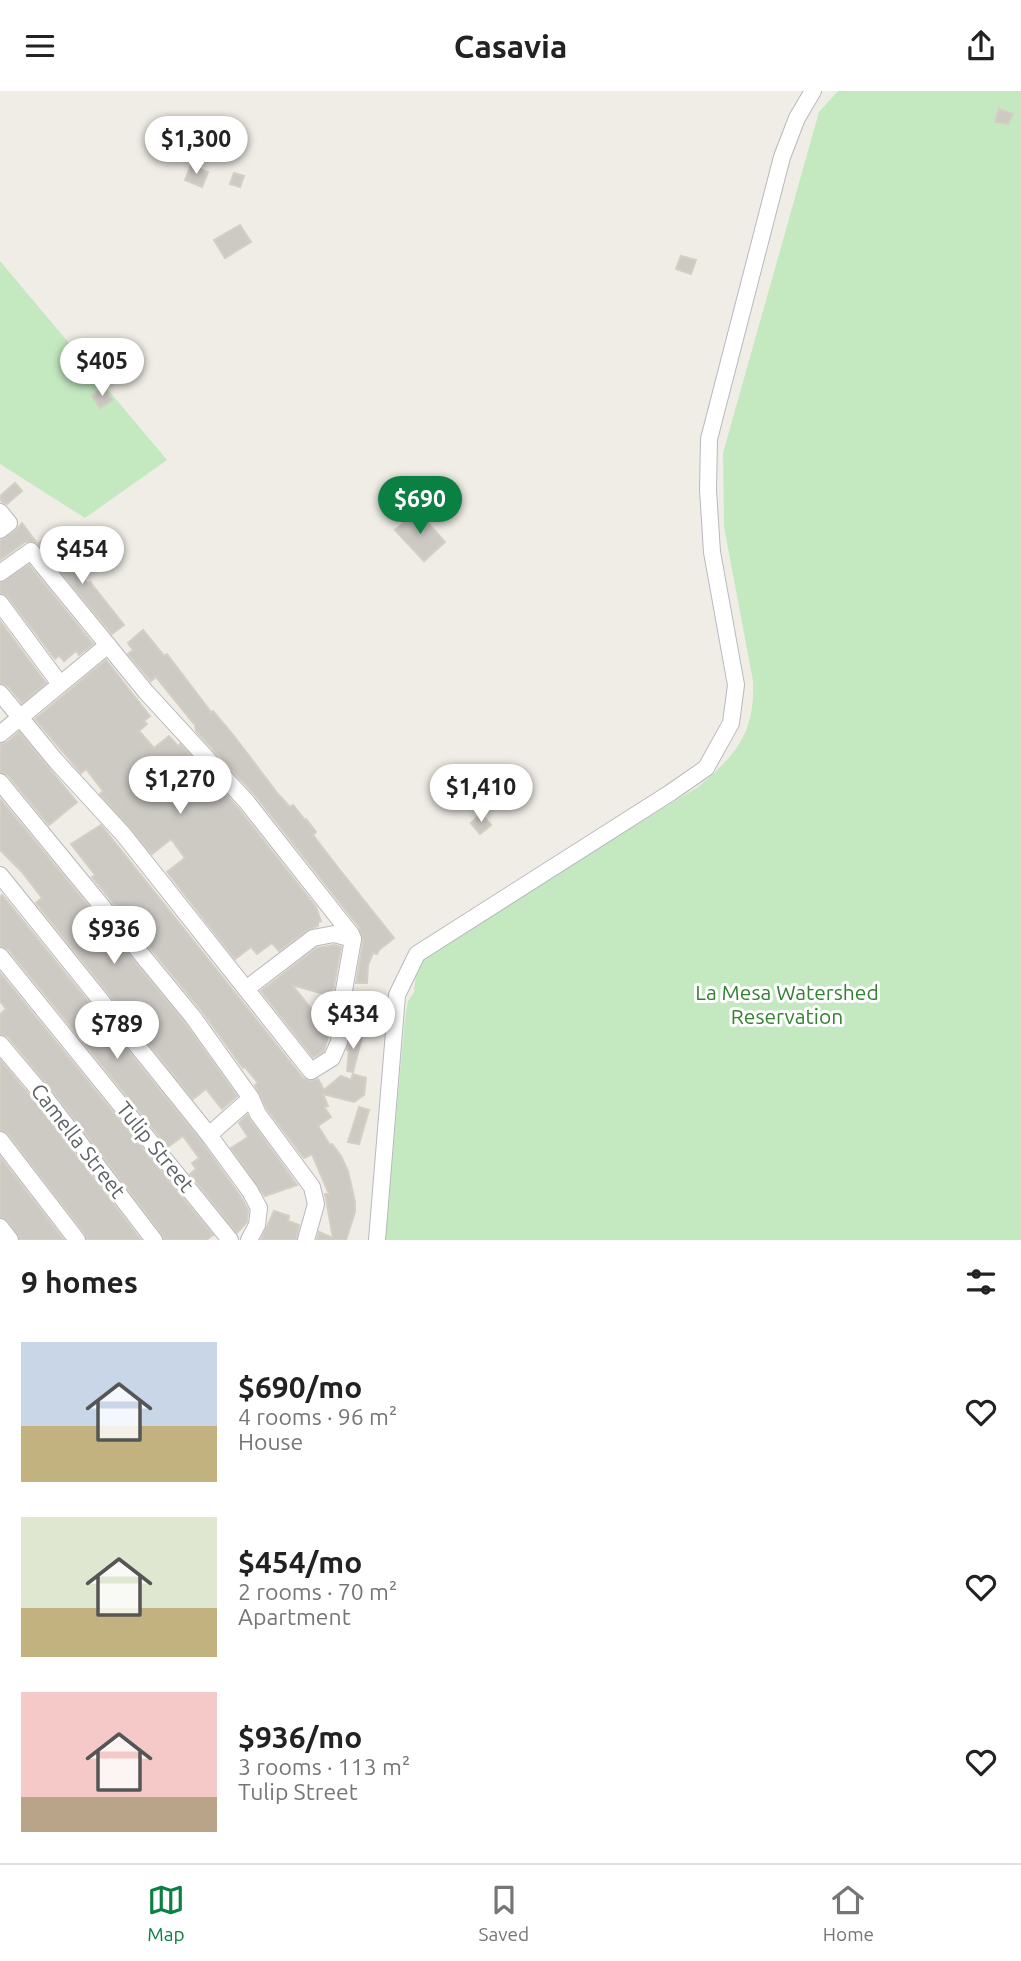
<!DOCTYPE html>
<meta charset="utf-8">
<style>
body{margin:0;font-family:Ubuntu,sans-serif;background:#f6f6f6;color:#222;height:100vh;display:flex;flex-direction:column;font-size:26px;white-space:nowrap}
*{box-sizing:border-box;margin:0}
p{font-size:23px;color:#767676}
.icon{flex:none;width:38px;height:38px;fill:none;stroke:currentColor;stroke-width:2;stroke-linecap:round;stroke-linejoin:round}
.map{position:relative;height:1149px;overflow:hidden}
.side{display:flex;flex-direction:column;background:#fff;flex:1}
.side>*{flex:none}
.price{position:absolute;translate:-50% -60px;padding:0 16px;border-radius:24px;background:#fff;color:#222;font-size:23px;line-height:46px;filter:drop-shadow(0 2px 4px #0008)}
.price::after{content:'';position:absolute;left:50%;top:42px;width:21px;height:16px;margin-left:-10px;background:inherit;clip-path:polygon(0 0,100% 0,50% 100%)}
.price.active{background:#0b8043;color:#fff}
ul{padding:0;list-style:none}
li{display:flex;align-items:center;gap:21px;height:175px;padding:0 21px}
li span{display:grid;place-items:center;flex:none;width:196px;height:140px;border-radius:0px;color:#555}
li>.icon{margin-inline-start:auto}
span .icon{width:84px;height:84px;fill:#fffc;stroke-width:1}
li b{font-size:30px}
h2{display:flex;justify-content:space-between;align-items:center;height:84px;padding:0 21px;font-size:30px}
header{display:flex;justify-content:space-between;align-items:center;height:91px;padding:0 21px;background:#fff;font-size:32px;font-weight:700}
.tabs{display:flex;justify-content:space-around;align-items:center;height:98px;border-top:2px solid #e0e0e0;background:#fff;font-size:19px;color:#767676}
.tabs a{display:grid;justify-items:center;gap:4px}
.tabs .active{color:#0b8043}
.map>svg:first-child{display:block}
</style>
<header><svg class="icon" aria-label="menu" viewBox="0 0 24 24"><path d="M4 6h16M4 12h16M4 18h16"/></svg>Casavia<svg class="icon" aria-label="share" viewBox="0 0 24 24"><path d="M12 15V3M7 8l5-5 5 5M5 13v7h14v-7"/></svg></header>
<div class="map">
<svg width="1021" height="1149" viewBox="0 0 1021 1149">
<rect width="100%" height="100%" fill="#f0ede6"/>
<!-- green -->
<g fill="#c4e9c1">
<path d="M838 0H1021V1149H385L405 927 408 910 414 901 418 865 698 696C736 664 755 643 753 590L724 436 723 362 819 21Z"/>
<polygon points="0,170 167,369 85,427 0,373"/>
</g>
<!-- building -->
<g fill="#cdcac4" stroke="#d5cec3" stroke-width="2">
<polygon points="999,18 1013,23 1008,33 995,31"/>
<polygon points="191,74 208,81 202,96 185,89"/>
<polygon points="234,82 244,85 240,96 230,93"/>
<polygon points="240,134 251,151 225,167 214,149"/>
<polygon points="681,165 696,169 691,183 676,178"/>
<polygon points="103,297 112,309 100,317 92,305"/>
<polygon points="15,392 22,400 7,413 2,411 0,405"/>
<polygon points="417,420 445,451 424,470 395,439"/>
<polygon points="22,432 36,451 25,451 0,469 0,450 15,440"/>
<polygon points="49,444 88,493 90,491 124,534 112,543 38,453"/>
<polygon points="29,474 93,553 79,564 76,560 64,570 59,564 55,568 8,506 0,502 0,492"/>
<polygon points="0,530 46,592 22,612 8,595 0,592"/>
<polygon points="143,539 164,565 167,563 211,621 213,620 234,645 278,703 290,716 293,714 305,729 306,728 316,741 313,744 336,774 394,847 379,859 377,863 373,862 368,874 367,892 356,892 363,850 359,836 254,703 196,640 195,634 156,586 151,590 128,563 133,559 128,552"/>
<polygon points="106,569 150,625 144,630 147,633 139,640 154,657 169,645 178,655 180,653 238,717 316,816 321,830 318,831 318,835 307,839 279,860 272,852 257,863 251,856 235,868 167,781 185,767 171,748 152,763 100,703 103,700 86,678 81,682 35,628"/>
<polygon points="19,641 77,711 49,734 8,684 0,681 0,653 7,651"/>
<polygon points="0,708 185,932 237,1005 222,1018 206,998 193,1008 36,812 42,807 22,781 0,759"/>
<polygon points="481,723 491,734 480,743 471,732"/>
<polygon points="101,734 303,987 311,990 318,988 324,999 341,985 351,989 353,983 366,987 364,1004 354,1011 323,1003 328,1015 324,1016 331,1026 318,1035 330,1054 332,1053 341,1065 348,1080 355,1111 355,1121 346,1149 317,1149 319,1141 333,1147 325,1103 329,1103 312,1063 304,1067 267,1018 255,994 258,992 245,976 243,977 201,919 92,786 95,784 71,753"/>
<polygon points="2,804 201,1050 241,1106 248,1119 247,1131 237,1142 190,1083 196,1078 192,1072 199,1067 183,1045 168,1056 8,858 0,855 0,806"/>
<polygon points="334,854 341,856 333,901 327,904 292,894 317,925 321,927 319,937 329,941 324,960 313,966 261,900 317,857"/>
<polygon points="0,882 213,1144 206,1149 164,1149 162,1143 52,999 8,946 0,943 0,923 6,918 0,910"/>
<polygon points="351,943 362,946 353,981 347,980 349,960 347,959"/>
<polygon points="0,969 36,1012 141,1149 87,1149 85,1143 8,1043 0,1039"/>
<polygon points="359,1016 369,1019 359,1053 348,1051"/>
<polygon points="247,1024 250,1029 297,1094 265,1105 231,1057 248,1046 239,1032"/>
<polygon points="0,1066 64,1149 20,1149 8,1130 0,1126"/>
<polygon points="274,1120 289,1125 288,1130 299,1134 296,1149 261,1149"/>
</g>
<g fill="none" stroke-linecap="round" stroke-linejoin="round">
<!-- minor casing -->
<g stroke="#b6b9bd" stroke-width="18">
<g id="minor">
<polyline points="0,421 9,432 0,439"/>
<polyline points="0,482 31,460 146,601 246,710 351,843 353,848 343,905 339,951 332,967 311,980 123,743 56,670 0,602"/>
<polyline points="0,512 60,593"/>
<polyline points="0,643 108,554"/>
<polyline points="0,691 193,926 251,1007 258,1023 312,1096 316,1113 306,1149"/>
<polyline points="0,784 209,1044 250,1100 259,1117 257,1134 249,1149"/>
<polyline points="0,865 230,1149"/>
<polyline points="246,898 313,847 334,843 353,848"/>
<polyline points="0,953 44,1005 154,1149"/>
<polyline points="209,1044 251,1007"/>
<polyline points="0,1049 77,1149"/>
<polyline points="0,1136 10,1149"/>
<polyline points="377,1149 397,904 417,863 670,702 706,677 731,632 736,594 712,461 708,399 709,348 782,66 797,27 813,0"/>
</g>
</g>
<!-- minor -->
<use href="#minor" stroke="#fff" stroke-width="16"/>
</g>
<g text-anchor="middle" stroke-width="6" stroke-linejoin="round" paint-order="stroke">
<!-- park labels -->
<g font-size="21" fill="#328230" stroke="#fff">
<text x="787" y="909">La Mesa Watershed<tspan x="787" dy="24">Reservation</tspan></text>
</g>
<!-- street labels -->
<g font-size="21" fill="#5d6267" stroke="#fff">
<text transform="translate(78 1050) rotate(52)" y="7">Camella Street</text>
<text transform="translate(155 1056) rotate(51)" y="7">Tulip Street</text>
</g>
</g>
</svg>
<b class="price" style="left:196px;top:85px">$1,300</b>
<b class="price" style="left:102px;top:307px">$405</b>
<b class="price active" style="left:420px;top:445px">$690</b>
<b class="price" style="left:82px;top:495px">$454</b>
<b class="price" style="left:180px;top:725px">$1,270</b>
<b class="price" style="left:481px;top:733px">$1,410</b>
<b class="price" style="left:114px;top:875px">$936</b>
<b class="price" style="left:353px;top:960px">$434</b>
<b class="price" style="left:117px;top:970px">$789</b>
</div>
<section class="side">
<h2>9 homes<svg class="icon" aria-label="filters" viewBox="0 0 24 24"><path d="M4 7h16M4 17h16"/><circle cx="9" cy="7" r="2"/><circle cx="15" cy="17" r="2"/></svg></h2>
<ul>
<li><span style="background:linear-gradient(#c9d6e8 60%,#c2b280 0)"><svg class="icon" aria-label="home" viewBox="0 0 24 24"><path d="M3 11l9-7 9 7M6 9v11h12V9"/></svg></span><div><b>$690/mo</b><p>4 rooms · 96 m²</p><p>House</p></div><svg class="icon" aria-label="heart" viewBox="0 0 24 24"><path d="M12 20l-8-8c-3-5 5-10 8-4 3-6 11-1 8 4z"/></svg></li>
<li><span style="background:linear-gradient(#dfe7d0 65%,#c2b280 0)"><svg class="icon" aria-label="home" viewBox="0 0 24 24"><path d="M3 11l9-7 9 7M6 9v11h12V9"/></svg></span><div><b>$454/mo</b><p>2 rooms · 70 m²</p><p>Apartment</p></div><svg class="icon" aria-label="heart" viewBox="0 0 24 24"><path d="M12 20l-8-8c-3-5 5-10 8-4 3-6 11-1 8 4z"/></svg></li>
<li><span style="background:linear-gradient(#f6c9c9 75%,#b9a48a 0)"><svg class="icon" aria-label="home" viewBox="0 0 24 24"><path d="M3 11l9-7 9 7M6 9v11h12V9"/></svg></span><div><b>$936/mo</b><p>3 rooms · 113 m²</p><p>Tulip Street</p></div><svg class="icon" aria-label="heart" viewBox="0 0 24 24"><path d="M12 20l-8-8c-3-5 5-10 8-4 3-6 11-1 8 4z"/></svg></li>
</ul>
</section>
<nav class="tabs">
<a class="active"><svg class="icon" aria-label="map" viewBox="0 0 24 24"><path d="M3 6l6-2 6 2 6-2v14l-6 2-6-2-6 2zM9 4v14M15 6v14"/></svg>Map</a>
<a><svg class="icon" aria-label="saved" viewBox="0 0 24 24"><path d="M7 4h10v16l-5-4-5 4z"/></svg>Saved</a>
<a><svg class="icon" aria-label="home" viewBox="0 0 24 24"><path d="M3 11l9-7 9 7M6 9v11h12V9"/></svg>Home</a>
</nav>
